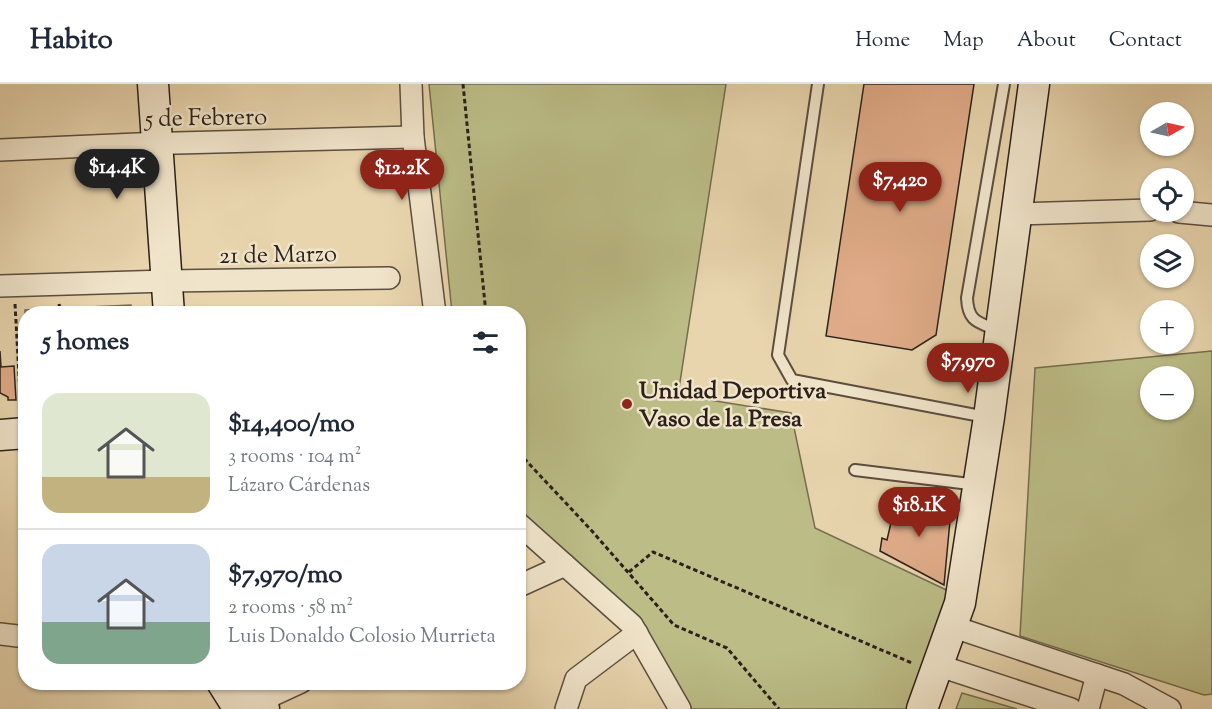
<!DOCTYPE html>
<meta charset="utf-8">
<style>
body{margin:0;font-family:"Sorts Mill Goudy",serif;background:#f2f2f3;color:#1f2937;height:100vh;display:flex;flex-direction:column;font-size:22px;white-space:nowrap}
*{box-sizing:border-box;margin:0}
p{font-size:20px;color:#747a83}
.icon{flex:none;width:33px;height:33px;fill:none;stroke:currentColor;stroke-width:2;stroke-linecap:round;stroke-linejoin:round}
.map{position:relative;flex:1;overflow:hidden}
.side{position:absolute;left:18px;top:222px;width:508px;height:384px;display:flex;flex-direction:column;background:#fff;border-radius:24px;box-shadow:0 2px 4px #0004}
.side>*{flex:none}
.needle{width:39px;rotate:81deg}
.fabs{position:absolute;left:1140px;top:18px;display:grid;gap:12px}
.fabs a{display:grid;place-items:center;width:54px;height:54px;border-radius:50%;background:#fff;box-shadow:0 2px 4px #0004;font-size:30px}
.price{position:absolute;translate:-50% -51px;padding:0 14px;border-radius:21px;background:#8f2418;color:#fff;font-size:20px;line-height:39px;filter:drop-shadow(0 2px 3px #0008)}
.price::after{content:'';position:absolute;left:50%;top:36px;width:18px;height:14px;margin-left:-9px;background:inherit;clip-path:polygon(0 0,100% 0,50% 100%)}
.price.selected{background:#222;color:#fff}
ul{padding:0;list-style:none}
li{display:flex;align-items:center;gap:18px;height:150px;padding:0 24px}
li+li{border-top:2px solid #e0e1e3}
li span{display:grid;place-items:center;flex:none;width:168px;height:120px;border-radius:18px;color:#555}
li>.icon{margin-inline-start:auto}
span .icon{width:72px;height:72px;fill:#fffc;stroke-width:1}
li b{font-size:26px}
h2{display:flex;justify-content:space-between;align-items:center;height:72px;padding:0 24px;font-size:26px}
header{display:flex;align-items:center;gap:36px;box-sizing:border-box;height:84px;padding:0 30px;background:#fff;border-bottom:2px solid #e0e1e3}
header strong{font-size:28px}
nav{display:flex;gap:33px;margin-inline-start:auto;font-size:21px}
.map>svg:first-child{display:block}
</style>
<header>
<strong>Habito</strong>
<nav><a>Home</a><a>Map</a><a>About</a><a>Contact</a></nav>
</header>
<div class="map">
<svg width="1212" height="625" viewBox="0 0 1212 625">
<rect width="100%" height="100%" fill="#e8d5ae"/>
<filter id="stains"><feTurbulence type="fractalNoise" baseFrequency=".00333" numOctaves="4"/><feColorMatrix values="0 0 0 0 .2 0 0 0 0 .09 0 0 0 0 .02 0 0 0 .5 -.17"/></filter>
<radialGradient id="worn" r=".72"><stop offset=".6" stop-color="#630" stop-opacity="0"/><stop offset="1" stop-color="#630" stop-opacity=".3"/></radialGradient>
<!-- green -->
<g fill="#bbbc86" stroke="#746e50" stroke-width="1.5" fill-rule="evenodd">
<polygon points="429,0 726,0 678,311 791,329 815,444 957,511 917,625 687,625 640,545 519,431 519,230 452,229"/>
<polygon points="131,221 132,229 26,230 25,244 25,226"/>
<path d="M1212 267V610L1204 611 1020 552 1035 284ZM1150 292H1184V326H1150Z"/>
<polygon points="962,609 1017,625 956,625"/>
</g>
<!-- building -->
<g fill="#dfab88" stroke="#2c211a" stroke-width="1.5">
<polygon points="864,0 974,0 936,251 912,266 826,252"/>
<polygon points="0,267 1,283 14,282 16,316 8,316 8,313 0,309"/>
<polygon points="888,416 951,426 944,501 880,467 882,454 887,456 893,430 886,429"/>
</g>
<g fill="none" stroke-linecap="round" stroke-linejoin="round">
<!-- lane casing -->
<g stroke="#5b4e3f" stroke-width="14">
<g id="lane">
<polyline points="818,0 778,271 792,296 986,333"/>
<path d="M997 246C978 238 968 238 967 214L1004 0"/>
<polyline points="855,386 978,401"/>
</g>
</g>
<!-- street casing -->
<g stroke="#5b4e3f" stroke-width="24">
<g id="street">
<polyline points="411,0 413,53 435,230"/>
<polyline points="0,66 137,60 413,53"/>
<polyline points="1179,128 1212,131"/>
<polyline points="1017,130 1150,126"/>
<polyline points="0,202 167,197 389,194"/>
<polyline points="519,440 632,541 680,625"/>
<polyline points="519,502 565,481"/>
<polyline points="951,542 1124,600 1170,625"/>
<polyline points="0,550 26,553"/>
<polyline points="937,581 1071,625"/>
<polyline points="247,623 301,598"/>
<polyline points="566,625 576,595 637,549"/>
<polyline points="1088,625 1097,591"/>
</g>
</g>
<!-- secondary casing -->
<g stroke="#2c211a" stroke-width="33">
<g id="secondary">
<polyline points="153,0 169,230"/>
<polyline points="0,351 26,349"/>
<polyline points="222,598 239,625"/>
<polyline points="246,598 264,625"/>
<polyline points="922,625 960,519 989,333 1034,0"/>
</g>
</g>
<!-- path -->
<g stroke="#2c211a" stroke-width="3" stroke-dasharray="4.5 3" stroke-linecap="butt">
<polyline points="463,0 486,230"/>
<polyline points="15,220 21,327"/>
<polyline points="59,220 61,230"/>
<polyline points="19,279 26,279"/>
<polyline points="519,369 592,447 674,541 727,564 779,625"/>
<polyline points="629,488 653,468 912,579"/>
</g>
<!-- lane -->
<use href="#lane" stroke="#f0e4ca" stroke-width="10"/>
<!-- street -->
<use href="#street" stroke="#f0e4ca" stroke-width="21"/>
<!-- secondary -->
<use href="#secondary" stroke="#f0e4ca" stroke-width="30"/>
</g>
<!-- markers -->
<circle fill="#8f2418" stroke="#f0e4ca" stroke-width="2" cx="627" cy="320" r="6"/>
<g text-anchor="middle" stroke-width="5" stroke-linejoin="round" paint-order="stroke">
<!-- street labels -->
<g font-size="24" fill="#2c211a" stroke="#f0e4ca">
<text transform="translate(206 33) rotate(-1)" y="8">5 de Febrero</text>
<text transform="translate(278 170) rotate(-1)" y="8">21 de Marzo</text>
</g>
<!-- poi labels -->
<g font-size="24" font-weight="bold" fill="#2c211a" stroke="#f0e4ca" text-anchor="start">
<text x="639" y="314">Unidad Deportiva<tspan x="639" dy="28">Vaso de la Presa</tspan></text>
</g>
</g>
<rect width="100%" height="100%" filter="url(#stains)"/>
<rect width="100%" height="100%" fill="url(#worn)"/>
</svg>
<div class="fabs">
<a><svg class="needle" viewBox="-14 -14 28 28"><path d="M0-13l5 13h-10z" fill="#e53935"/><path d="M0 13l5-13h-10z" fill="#747a83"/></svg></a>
<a><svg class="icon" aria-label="locate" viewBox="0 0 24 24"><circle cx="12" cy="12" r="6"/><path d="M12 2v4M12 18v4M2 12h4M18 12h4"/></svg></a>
<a><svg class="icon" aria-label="layers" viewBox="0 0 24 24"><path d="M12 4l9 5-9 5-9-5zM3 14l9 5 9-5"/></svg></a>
<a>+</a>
<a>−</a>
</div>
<b class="price selected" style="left:117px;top:116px">$14.4K</b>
<b class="price" style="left:402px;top:117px">$12.2K</b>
<b class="price" style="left:900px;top:129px">$7,420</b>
<b class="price" style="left:968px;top:310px">$7,970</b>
<b class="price" style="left:919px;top:454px">$18.1K</b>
<section class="side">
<h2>5 homes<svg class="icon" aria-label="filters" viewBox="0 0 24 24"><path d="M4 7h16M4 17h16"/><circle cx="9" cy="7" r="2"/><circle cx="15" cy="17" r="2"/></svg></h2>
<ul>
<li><span style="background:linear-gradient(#dfe7d0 70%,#c2b280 0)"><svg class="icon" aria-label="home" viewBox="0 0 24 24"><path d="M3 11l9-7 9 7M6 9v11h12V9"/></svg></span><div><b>$14,400/mo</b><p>3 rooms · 104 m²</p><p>Lázaro Cárdenas</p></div></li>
<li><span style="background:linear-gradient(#c9d6e8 65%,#7fa58c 0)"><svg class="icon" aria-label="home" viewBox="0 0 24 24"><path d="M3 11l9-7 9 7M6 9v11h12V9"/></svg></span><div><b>$7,970/mo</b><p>2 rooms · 58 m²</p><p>Luis Donaldo Colosio Murrieta</p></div></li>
</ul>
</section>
</div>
